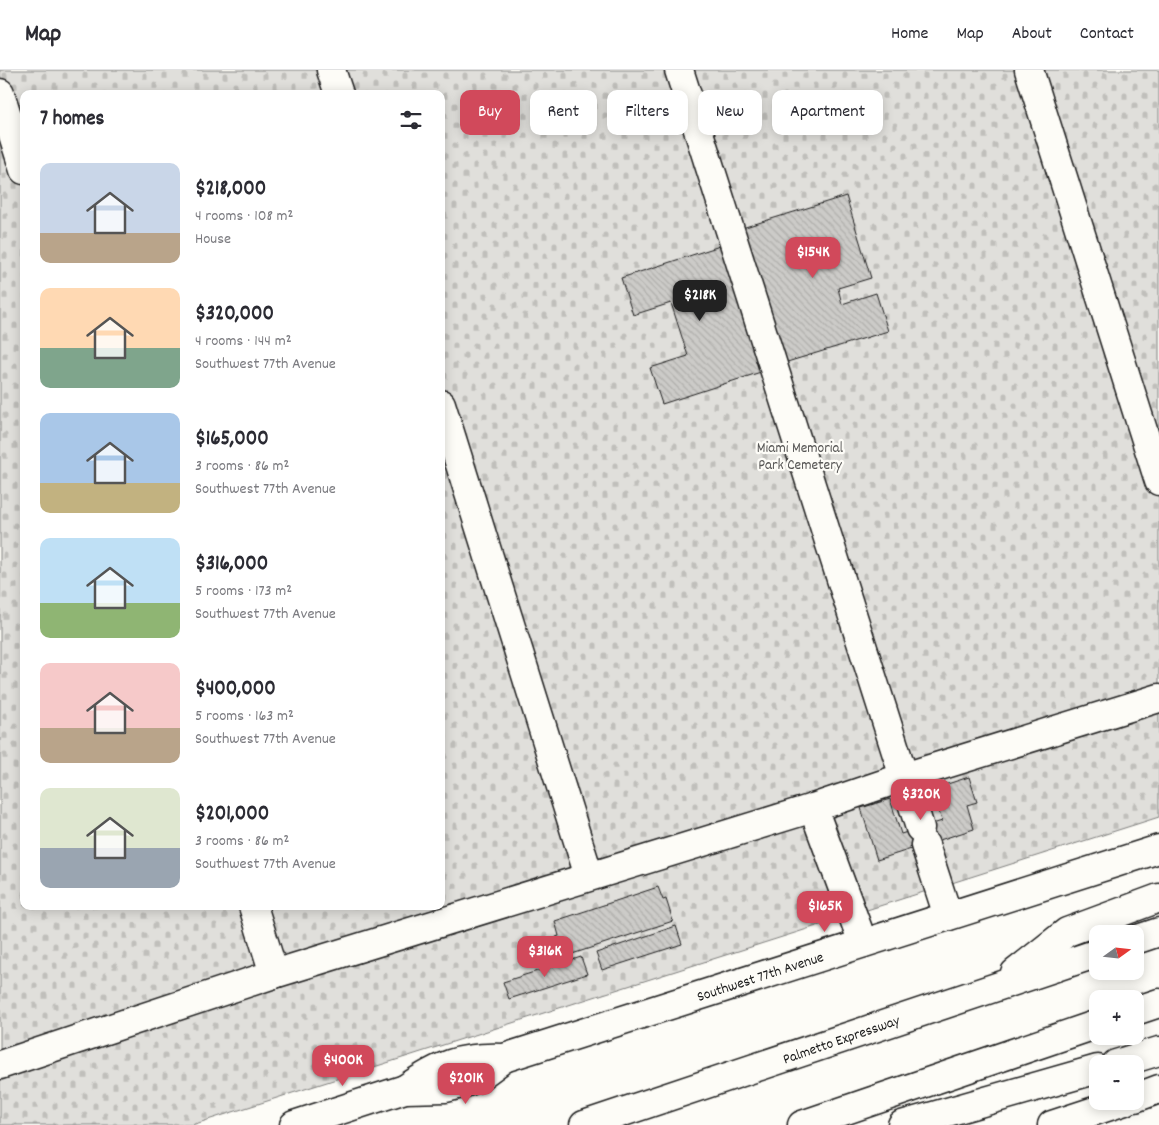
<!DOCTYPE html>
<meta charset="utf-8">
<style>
body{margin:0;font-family:Dekko,sans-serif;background:#f2f2f3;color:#2b2b33;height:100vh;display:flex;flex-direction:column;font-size:19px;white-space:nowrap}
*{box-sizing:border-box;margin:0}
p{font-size:16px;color:#7c7c81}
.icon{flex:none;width:28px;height:28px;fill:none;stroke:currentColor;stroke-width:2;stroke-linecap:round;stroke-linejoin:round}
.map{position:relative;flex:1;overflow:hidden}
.panel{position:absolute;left:20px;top:20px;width:425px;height:820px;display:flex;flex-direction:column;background:#fff;border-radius:10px;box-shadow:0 2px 12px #0003}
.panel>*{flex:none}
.top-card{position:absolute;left:460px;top:20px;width:475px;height:45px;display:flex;gap:10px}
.needle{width:32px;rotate:75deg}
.fabs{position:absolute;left:1089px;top:855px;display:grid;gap:10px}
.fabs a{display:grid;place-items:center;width:55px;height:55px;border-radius:10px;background:#fff;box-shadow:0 2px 12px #0003;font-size:25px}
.price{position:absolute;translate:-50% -42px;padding:0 11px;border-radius:10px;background:#d1495b;color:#fff;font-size:16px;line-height:32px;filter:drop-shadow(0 1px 2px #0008)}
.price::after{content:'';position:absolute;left:50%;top:30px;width:15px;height:11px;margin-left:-8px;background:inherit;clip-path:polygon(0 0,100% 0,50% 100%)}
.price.active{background:#222;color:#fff}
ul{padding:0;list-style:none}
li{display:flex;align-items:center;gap:15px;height:125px;padding:0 20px}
li span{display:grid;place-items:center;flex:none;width:140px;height:100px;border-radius:10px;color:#555}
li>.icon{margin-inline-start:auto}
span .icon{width:60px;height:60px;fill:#fffc;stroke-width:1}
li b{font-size:21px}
h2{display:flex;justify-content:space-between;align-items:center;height:60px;padding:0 20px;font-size:21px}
.chip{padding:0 18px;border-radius:10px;background:#fff;box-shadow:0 2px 12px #0003;font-size:18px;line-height:45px}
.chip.active{background:#d1495b;color:#fff}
header{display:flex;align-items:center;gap:30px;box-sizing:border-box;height:70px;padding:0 25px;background:#fff;border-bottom:1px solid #e1e1e2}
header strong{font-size:24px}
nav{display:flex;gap:28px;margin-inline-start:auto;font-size:18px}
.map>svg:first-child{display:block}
</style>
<header>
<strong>Map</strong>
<nav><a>Home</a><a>Map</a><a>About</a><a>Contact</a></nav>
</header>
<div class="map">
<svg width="1159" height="1055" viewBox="0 0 1159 1055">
<defs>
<pattern id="cemetery-stones" width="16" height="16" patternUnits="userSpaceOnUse" patternTransform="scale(1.25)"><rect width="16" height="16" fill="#e0dfdb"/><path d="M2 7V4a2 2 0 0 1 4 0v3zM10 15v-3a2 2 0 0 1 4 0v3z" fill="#c0bfbb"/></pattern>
<pattern id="building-back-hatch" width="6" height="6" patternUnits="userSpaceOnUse" patternTransform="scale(1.25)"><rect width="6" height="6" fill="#cccbc8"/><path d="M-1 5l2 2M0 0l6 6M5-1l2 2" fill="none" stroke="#afaeab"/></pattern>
</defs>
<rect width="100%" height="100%" fill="#fdfcf7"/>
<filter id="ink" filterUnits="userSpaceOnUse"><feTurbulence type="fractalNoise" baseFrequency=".02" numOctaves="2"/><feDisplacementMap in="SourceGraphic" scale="10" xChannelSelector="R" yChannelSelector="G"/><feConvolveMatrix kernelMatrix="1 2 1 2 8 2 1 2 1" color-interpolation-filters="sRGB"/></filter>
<g filter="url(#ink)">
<!-- cemetery -->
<path fill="url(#cemetery-stones)" stroke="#7e7e7c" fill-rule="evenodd" d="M0 0H1159V747L192 1055H0ZM24 24H441V836H24Z"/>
<!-- building -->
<g fill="url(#building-back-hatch)" stroke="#1c1c1c">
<polygon points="846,126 871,208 838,218 842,234 876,223 888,261 784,293 742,158"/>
<polygon points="726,174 767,300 662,334 650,298 688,286 671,233 633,245 621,208"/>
<polygon points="969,707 977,732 967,735 974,759 877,790 861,738 890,729 901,764 942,751 932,719"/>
<polygon points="658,817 663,830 666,829 673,851 563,887 556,867 559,866 555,851"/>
<polygon points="676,856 682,874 602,900 596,883"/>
<polygon points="581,887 587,904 509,929 503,912"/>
</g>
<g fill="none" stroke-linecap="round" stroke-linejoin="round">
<!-- minor casing -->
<g stroke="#1c1c1c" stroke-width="31">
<g id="minor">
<polyline points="331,0 339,24"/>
<polyline points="679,0 904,707 1159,628"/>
<polyline points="1029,0 1159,411"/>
<polyline points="0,23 24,100"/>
<polyline points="441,334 589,806"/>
<polyline points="813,738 863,873"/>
<polyline points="925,775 948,846"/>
<polyline points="253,836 274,904"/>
<polyline points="0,995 274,904 813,738 904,707 920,758"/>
<path d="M405 1019C440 995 460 986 504 988L1159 779"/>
<polyline points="1135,1028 1159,1019"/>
<polyline points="294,1055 405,1019 446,1018 462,1014 477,1008 504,988"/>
<polyline points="1052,1055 1125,1031"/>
</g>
</g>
<!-- highway casing -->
<g stroke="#1c1c1c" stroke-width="31">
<g id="highway">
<polyline points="1135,870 1159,862"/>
<polyline points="1015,903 1067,862 1159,828"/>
<polyline points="1135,941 1159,933"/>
<polyline points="1116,994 1159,981"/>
<polyline points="584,1055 1098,883"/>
<polyline points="802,1055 1098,954"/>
<polyline points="902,1055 1098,999"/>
</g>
</g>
<!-- minor -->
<use href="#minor" stroke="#fdfcf7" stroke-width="28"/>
<!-- highway -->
<use href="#highway" stroke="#fdfcf7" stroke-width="28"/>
</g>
</g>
<g text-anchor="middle" stroke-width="4.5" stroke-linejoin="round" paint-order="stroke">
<!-- park labels -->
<g font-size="15" fill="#575655" stroke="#fdfcf7">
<text x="800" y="382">Miami Memorial<tspan x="800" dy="17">Park Cemetery</tspan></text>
</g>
<!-- street labels -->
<g font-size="15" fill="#1c1c1c" stroke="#fdfcf7">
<text transform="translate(760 906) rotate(-18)" y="5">Southwest 77th Avenue</text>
<text transform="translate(841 969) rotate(-19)" y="5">Palmetto Expressway</text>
</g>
</g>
</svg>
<div class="fabs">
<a><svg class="needle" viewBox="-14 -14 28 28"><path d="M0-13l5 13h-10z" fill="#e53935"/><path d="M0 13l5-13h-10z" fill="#7c7c81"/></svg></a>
<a>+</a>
<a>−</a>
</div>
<b class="price" style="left:813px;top:209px">$154K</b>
<b class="price active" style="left:700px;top:252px">$218K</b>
<b class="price" style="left:921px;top:751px">$320K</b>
<b class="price" style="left:825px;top:863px">$165K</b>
<b class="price" style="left:545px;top:908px">$316K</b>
<b class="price" style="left:343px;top:1017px">$400K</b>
<b class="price" style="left:466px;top:1035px">$201K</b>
<div class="top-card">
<a class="chip active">Buy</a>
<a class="chip">Rent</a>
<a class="chip">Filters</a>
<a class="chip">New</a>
<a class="chip">Apartment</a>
</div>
<section class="panel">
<h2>7 homes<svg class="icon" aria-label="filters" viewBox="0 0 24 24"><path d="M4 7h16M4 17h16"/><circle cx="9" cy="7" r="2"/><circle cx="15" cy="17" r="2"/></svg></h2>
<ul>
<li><span style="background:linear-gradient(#c9d6e8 70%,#b9a48a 0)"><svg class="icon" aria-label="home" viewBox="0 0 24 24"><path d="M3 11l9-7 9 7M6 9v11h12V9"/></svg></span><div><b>$218,000</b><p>4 rooms · 108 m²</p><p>House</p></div></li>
<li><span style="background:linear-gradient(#ffd9b3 60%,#7fa58c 0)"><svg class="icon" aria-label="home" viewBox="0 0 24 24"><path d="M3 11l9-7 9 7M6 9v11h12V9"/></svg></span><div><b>$320,000</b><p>4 rooms · 144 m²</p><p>Southwest 77th Avenue</p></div></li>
<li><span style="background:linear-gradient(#a9c7e8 70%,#c2b280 0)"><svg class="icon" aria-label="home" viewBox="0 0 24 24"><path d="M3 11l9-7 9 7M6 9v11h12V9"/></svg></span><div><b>$165,000</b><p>3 rooms · 86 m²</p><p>Southwest 77th Avenue</p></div></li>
<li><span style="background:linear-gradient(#bfe0f5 65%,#8fb573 0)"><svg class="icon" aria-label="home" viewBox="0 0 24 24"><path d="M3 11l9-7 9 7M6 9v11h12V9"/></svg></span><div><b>$316,000</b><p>5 rooms · 173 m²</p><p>Southwest 77th Avenue</p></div></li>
<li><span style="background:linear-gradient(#f6c9c9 65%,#b9a48a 0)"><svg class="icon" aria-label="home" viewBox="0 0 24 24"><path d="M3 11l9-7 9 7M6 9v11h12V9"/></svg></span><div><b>$400,000</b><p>5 rooms · 163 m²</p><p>Southwest 77th Avenue</p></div></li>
<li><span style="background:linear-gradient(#dfe7d0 60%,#9aa5b1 0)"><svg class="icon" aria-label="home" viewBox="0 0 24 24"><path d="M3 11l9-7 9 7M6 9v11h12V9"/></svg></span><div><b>$201,000</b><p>3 rooms · 86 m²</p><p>Southwest 77th Avenue</p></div></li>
</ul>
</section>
</div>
